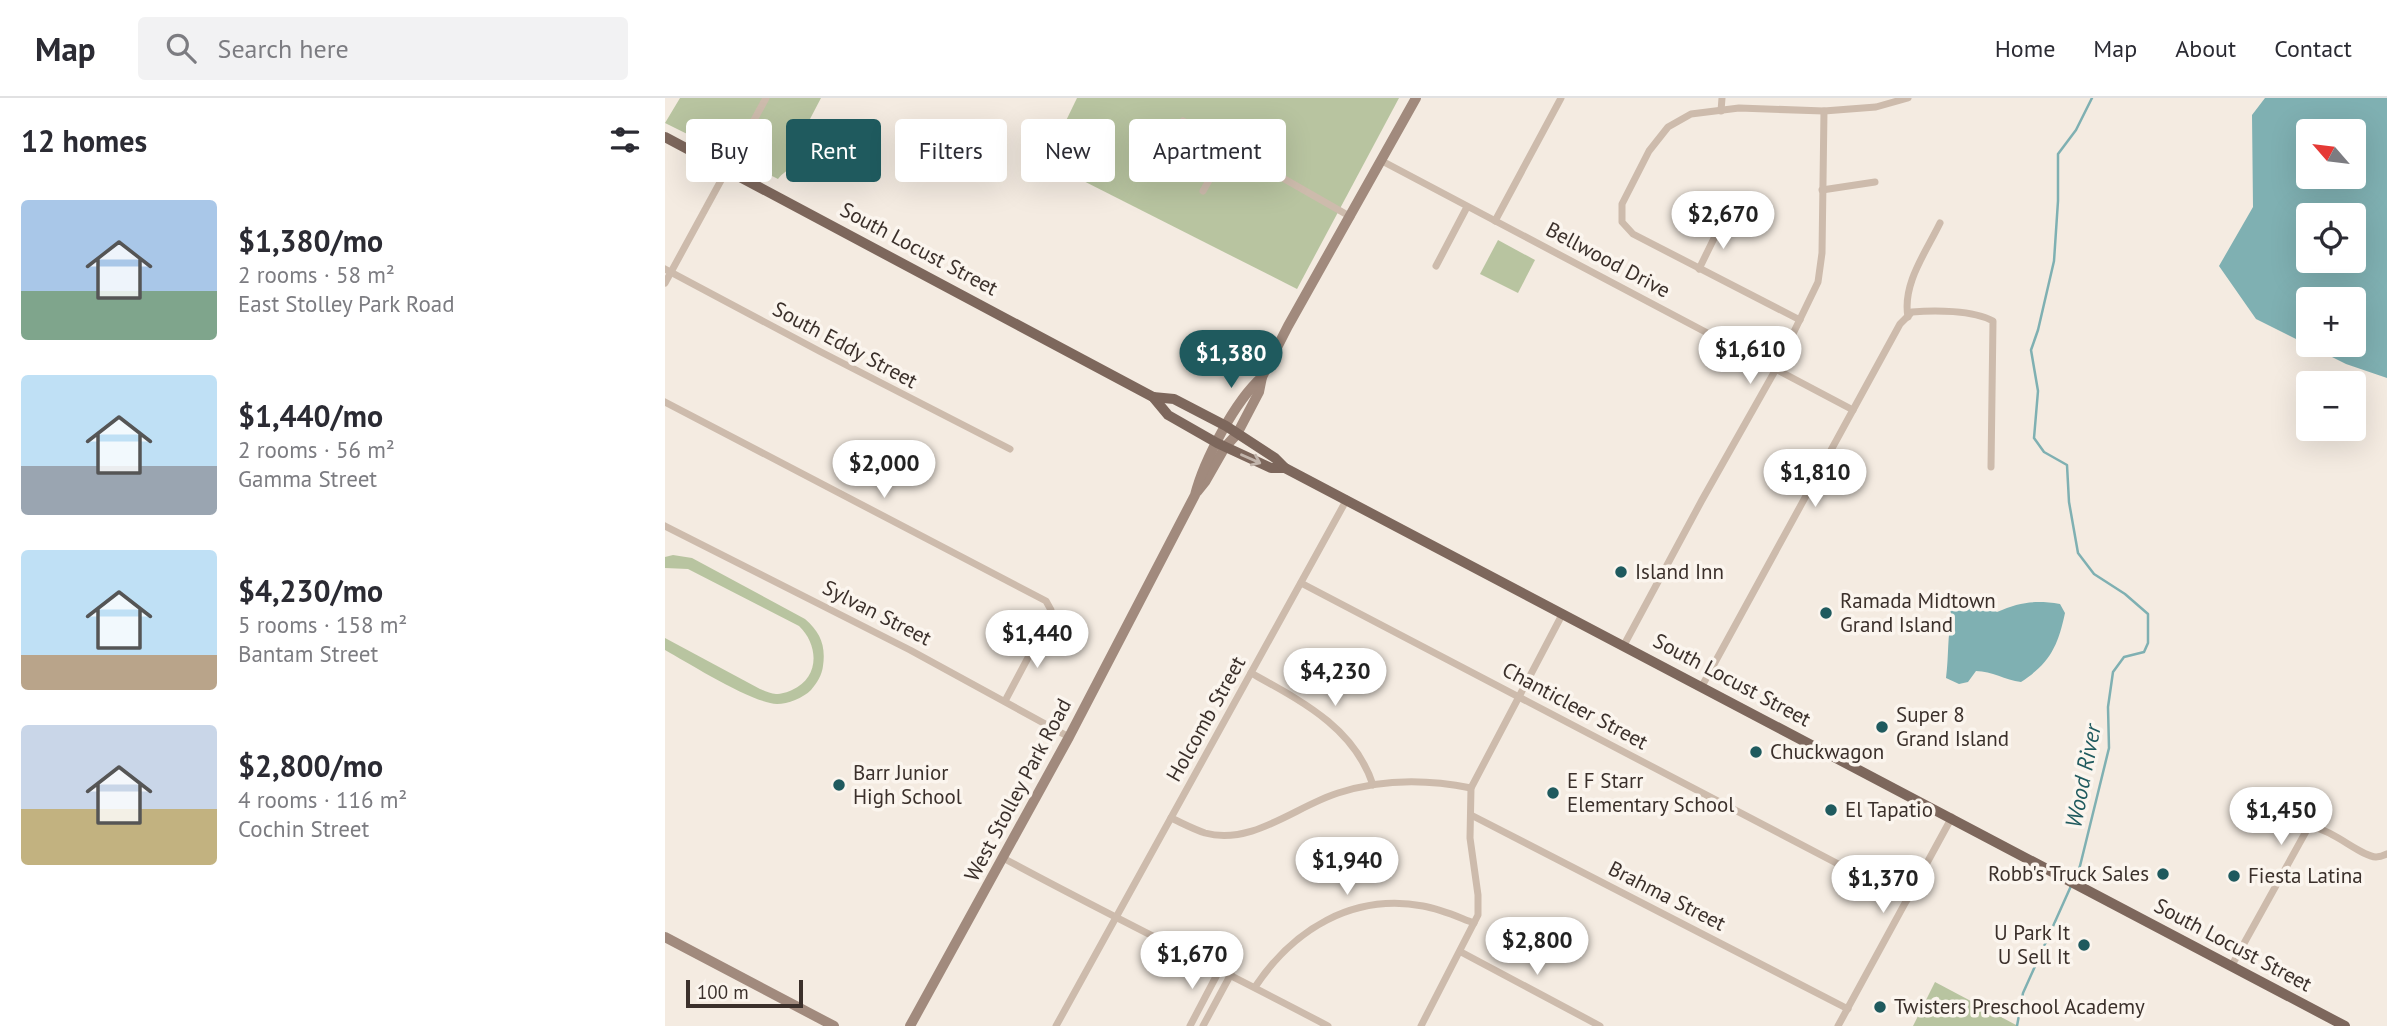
<!DOCTYPE html>
<meta charset="utf-8">
<style>
body{margin:0;font-family:"PT Sans",sans-serif;background:#f2f2f3;color:#2b2b33;height:100vh;display:flex;flex-direction:column;font-size:26px;white-space:nowrap}
*{box-sizing:border-box;margin:0}
p{font-size:23px;color:#7c7c81}
.icon{flex:none;width:38px;height:38px;fill:none;stroke:currentColor;stroke-width:2;stroke-linecap:round;stroke-linejoin:round}
.map{position:relative;flex:1;overflow:hidden}
.details{display:flex;flex-direction:column;background:#fff;width:665px}
.details>*{flex:none}
.guide{position:absolute;left:21px;top:21px;width:665px;height:63px;display:flex;gap:14px}
.needle{width:46px;rotate:298deg}
.tools{position:absolute;left:1631px;top:21px;display:grid;gap:14px}
.tools a{display:grid;place-items:center;width:70px;height:70px;border-radius:7px;background:#fff;box-shadow:0 7px 28px #0002;font-size:35px}
.scale{position:absolute;left:21px;bottom:18px;width:117px;box-sizing:border-box;padding-left:7px;border:4px solid #3b302b;border-top:0;font-size:19px;line-height:24px;white-space:nowrap;color:#3b302b;-webkit-text-stroke:5px #fbf5ee;paint-order:stroke}
.price{position:absolute;translate:-50% -60px;padding:0 16px;border-radius:24px;background:#fff;color:#222;font-size:23px;line-height:46px;filter:drop-shadow(0 2px 4px #0008)}
.price::after{content:'';position:absolute;left:50%;top:42px;width:21px;height:16px;margin-left:-10px;background:inherit;clip-path:polygon(0 0,100% 0,50% 100%)}
.price.selected{background:#1f5a5e;color:#fff}
ul{padding:0;list-style:none}
li{display:flex;align-items:center;gap:21px;height:175px;padding:0 21px}
li span{display:grid;place-items:center;flex:none;width:196px;height:140px;border-radius:7px;color:#555}
li>.icon{margin-inline-start:auto}
span .icon{width:84px;height:84px;fill:#fffc;stroke-width:1}
li b{font-size:30px}
h2{display:flex;justify-content:space-between;align-items:center;height:84px;padding:0 21px;font-size:30px}
.chip{padding:0 24px;border-radius:7px;background:#fff;box-shadow:0 7px 28px #0002;font-size:24px;line-height:63px}
.chip.selected{background:#1f5a5e;color:#fff}
header{display:flex;align-items:center;gap:42px;box-sizing:border-box;height:98px;padding:0 35px;background:#fff;border-bottom:2px solid #e1e1e2}
header strong{font-size:33px}
nav{display:flex;gap:38px;margin-inline-start:auto;font-size:24px}
.search{width:490px;height:63px;background:#f2f2f3;display:flex;align-items:center;gap:18px;box-sizing:border-box;padding:0 24px;border-radius:7px;color:#7c7c81;font-size:26px}
main{display:flex;flex:1;min-height:0}
.map>svg:first-child{display:block}
</style>
<header>
<strong>Map</strong>
<div class="search"><svg class="icon" aria-label="search" viewBox="0 0 24 24"><circle cx="10" cy="10" r="6"/><path d="M15 15l6 6"/></svg>Search here</div>
<nav><a>Home</a><a>Map</a><a>About</a><a>Contact</a></nav>
</header>
<main>
<section class="details">
<h2>12 homes<svg class="icon" aria-label="filters" viewBox="0 0 24 24"><path d="M4 7h16M4 17h16"/><circle cx="9" cy="7" r="2"/><circle cx="15" cy="17" r="2"/></svg></h2>
<ul>
<li><span style="background:linear-gradient(#a9c7e8 65%,#7fa58c 0)"><svg class="icon" aria-label="home" viewBox="0 0 24 24"><path d="M3 11l9-7 9 7M6 9v11h12V9"/></svg></span><div><b>$1,380/mo</b><p>2 rooms · 58 m²</p><p>East Stolley Park Road</p></div></li>
<li><span style="background:linear-gradient(#bfe0f5 65%,#9aa5b1 0)"><svg class="icon" aria-label="home" viewBox="0 0 24 24"><path d="M3 11l9-7 9 7M6 9v11h12V9"/></svg></span><div><b>$1,440/mo</b><p>2 rooms · 56 m²</p><p>Gamma Street</p></div></li>
<li><span style="background:linear-gradient(#bfe0f5 75%,#b9a48a 0)"><svg class="icon" aria-label="home" viewBox="0 0 24 24"><path d="M3 11l9-7 9 7M6 9v11h12V9"/></svg></span><div><b>$4,230/mo</b><p>5 rooms · 158 m²</p><p>Bantam Street</p></div></li>
<li><span style="background:linear-gradient(#c9d6e8 60%,#c2b280 0)"><svg class="icon" aria-label="home" viewBox="0 0 24 24"><path d="M3 11l9-7 9 7M6 9v11h12V9"/></svg></span><div><b>$2,800/mo</b><p>4 rooms · 116 m²</p><p>Cochin Street</p></div></li>
</ul>
</section>
<div class="map">
<svg width="1722" height="928" viewBox="0 0 1722 928">
<rect width="100%" height="100%" fill="#f4ebe1"/>
<!-- green -->
<g fill="#b8c4a0">
<path d="M15 0H156L123 63 126 66C124 73 117 75 113 81L0 25Z"/>
<polygon points="412,0 734,0 632,191 381,64"/>
<polygon points="833,142 870,162 853,195 815,176"/>
<path d="M8 457 27 460 140 521C155 534 161 547 158 568 157 577 152 585 146 592 138 600 123 606 112 606 87 605 25 566 0 552V540L95 591C100 593 106 596 111 596 116 596 123 594 127 592 155 580 154 547 134 528L23 471 0 470V459Z"/>
<polygon points="1270,884 1353,928 1248,928"/>
</g>
<!-- water -->
<g fill="#7fb0b2" fill-rule="evenodd">
<path d="M1600 0H1722V280L1681 266 1591 221 1554 168 1588 109 1587 17ZM1643 33H1689V79H1643ZM1643 117H1689V163H1643ZM1643 201H1689V247H1643Z"/>
<path d="M1308 501 1332 514C1355 504 1370 502 1395 506L1400 515C1393 548 1385 565 1356 584 1340 582 1327 573 1311 573L1303 584 1294 586 1281 580C1284 557 1282 539 1287 517L1284 511 1292 502Z"/>
</g>
<g fill="none" stroke-linecap="round" stroke-linejoin="round">
<!-- stream -->
<g stroke="#7fb0b2" stroke-width="2.5">
<polyline points="1409,782 1415,768 1444,650 1443,609 1448,574 1459,559 1479,554 1483,545 1483,516 1460,496 1429,476 1413,455 1404,404 1402,367 1379,354 1369,340 1373,293 1366,252 1373,232 1389,163 1393,103 1393,56 1411,32 1427,0"/>
<polyline points="1352,928 1358,895 1406,788"/>
</g>
<!-- street -->
<g stroke="#cdbbac" stroke-width="7">
<polyline points="1056,13 1057,0"/>
<polyline points="518,23 686,119"/>
<polyline points="717,63 1188,312"/>
<polyline points="1157,92 1210,84"/>
<polyline points="538,93 563,49"/>
<polyline points="830,123 896,0"/>
<polyline points="771,168 802,109"/>
<polyline points="0,171 156,254 345,351"/>
<polyline points="1034,171 1058,122"/>
<polyline points="0,185 101,0"/>
<path d="M1243 219C1237 186 1261 154 1275 125"/>
<polyline points="1135,222 968,136 957,124 957,106 984,53 1003,29 1026,16 1074,10 1159,13 1211,9 1243,0"/>
<polyline points="0,304 381,503 386,512 383,522 340,603"/>
<polyline points="0,428 245,552 404,639"/>
<polyline points="636,485 1242,802"/>
<polyline points="959,547 1037,402 1111,271 1153,184 1157,155 1159,13"/>
<path d="M586 575C636 603 689 629 708 687"/>
<path d="M1037 588 1235 226 1247 214C1269 212 1308 212 1328 223L1326 369"/>
<polyline points="806,717 1183,911"/>
<path d="M506 720C517 725 528 731 540 735 587 748 631 708 673 695 716 681 762 681 806 690"/>
<path d="M338 760C445 818 555 871 663 928"/>
<polyline points="796,854 935,928"/>
<path d="M1567 867 1644 728C1669 732 1695 758 1711 759 1715 759 1718 758 1722 756"/>
<path d="M590 889C628 832 687 795 758 808 776 811 793 819 809 825"/>
<polyline points="391,928 682,401"/>
<polyline points="525,928 555,871"/>
<polyline points="538,928 566,876"/>
<polyline points="756,928 813,817 813,797 805,740 806,690 898,515"/>
<polyline points="1173,928 1287,719"/>
</g>
<!-- secondary -->
<g stroke="#a18a7d" stroke-width="10">
<polyline points="532,394 540,384 560,349 572,336 594,294 597,279 623,228 751,0"/>
<polyline points="0,839 169,928"/>
<path d="M245 928 404 639 530 397C539 362 570 303 597 279"/>
</g>
<!-- primary -->
<g stroke="#7d675c" stroke-width="10">
<polyline points="0,39 488,299 503,317 552,345 606,370 620,370"/>
<polyline points="488,299 509,301 561,328 610,360 620,370 1680,928"/>
</g>
</g>
<!-- one-way arrows -->
<defs><path id="oneway-shaft" d="M-6 0H5M1.5-3L5.5 0L1.5 3" fill="none" stroke-width="1.6" stroke-linecap="round" stroke-linejoin="round" transform="scale(1.75)"/></defs>
<use stroke="#c2b5ac" href="#oneway-shaft" transform="translate(586 361) rotate(24)"/>
<!-- markers -->
<g fill="#1f5a5e" stroke="#fbf5ee" stroke-width="2.5">
<circle cx="956" cy="474" r="7"/>
<circle cx="1161" cy="515" r="7"/>
<circle cx="1217" cy="629" r="7"/>
<circle cx="1091" cy="654" r="7"/>
<circle cx="174" cy="687" r="7"/>
<circle cx="888" cy="695" r="7"/>
<circle cx="1166" cy="712" r="7"/>
<circle cx="1498" cy="776" r="7"/>
<circle cx="1569" cy="778" r="7"/>
<circle cx="1419" cy="847" r="7"/>
<circle cx="1215" cy="909" r="7"/>
</g>
<g text-anchor="middle" stroke-width="7" stroke-linejoin="round" paint-order="stroke">
<!-- street labels -->
<g font-size="21" fill="#3b302b" stroke="#fbf5ee">
<text transform="translate(254 151) rotate(28)" y="7">South Locust Street</text>
<text transform="translate(943 162) rotate(28)" y="7">Bellwood Drive</text>
<text transform="translate(180 247) rotate(28)" y="7">South Eddy Street</text>
<text transform="translate(212 515) rotate(27)" y="7">Sylvan Street</text>
<text transform="translate(1067 582) rotate(28)" y="7">South Locust Street</text>
<text transform="translate(910 608) rotate(28)" y="7">Chanticleer Street</text>
<text transform="translate(541 621) rotate(-61)" y="7">Holcomb Street</text>
<text transform="translate(353 692) rotate(-62)" y="7">West Stolley Park Road</text>
<text transform="translate(1002 798) rotate(27)" y="7">Brahma Street</text>
<text transform="translate(1568 847) rotate(28)" y="7">South Locust Street</text>
</g>
<!-- poi labels -->
<g font-size="21" fill="#3b302b" stroke="#fbf5ee" text-anchor="start">
<text x="970" y="481">Island Inn</text>
<text x="1175" y="510">Ramada Midtown<tspan x="1175" dy="24">Grand Island</tspan></text>
<text x="1231" y="624">Super 8<tspan x="1231" dy="24">Grand Island</tspan></text>
<text x="1105" y="661">Chuckwagon</text>
<text x="188" y="682">Barr Junior<tspan x="188" dy="24">High School</tspan></text>
<text x="902" y="690">E F Starr<tspan x="902" dy="24">Elementary School</tspan></text>
<text x="1180" y="719">El Tapatio</text>
<text x="1484" y="783" text-anchor="end">Robb's Truck Sales</text>
<text x="1583" y="785">Fiesta Latina</text>
<text x="1405" y="842" text-anchor="end">U Park It<tspan x="1405" dy="24">U Sell It</tspan></text>
<text x="1229" y="916">Twisters Preschool Academy</text>
</g>
<!-- water labels -->
<g font-size="23" font-style="italic" fill="#1f5a5e" stroke="#fbf5ee">
<text transform="translate(1418 678) rotate(-79)" y="8">Wood River</text>
</g>
</g>
</svg>
<div class="tools">
<a><svg class="needle" viewBox="-14 -14 28 28"><path d="M0-13l5 13h-10z" fill="#e53935"/><path d="M0 13l5-13h-10z" fill="#7c7c81"/></svg></a>
<a><svg class="icon" aria-label="locate" viewBox="0 0 24 24"><circle cx="12" cy="12" r="6"/><path d="M12 2v4M12 18v4M2 12h4M18 12h4"/></svg></a>
<a>+</a>
<a>−</a>
</div>
<div class="scale">100 m</div>
<b class="price" style="left:1058px;top:153px">$2,670</b>
<b class="price" style="left:1085px;top:288px">$1,610</b>
<b class="price selected" style="left:566px;top:292px">$1,380</b>
<b class="price" style="left:219px;top:402px">$2,000</b>
<b class="price" style="left:1150px;top:411px">$1,810</b>
<b class="price" style="left:372px;top:572px">$1,440</b>
<b class="price" style="left:670px;top:610px">$4,230</b>
<b class="price" style="left:1616px;top:749px">$1,450</b>
<b class="price" style="left:682px;top:799px">$1,940</b>
<b class="price" style="left:1218px;top:817px">$1,370</b>
<b class="price" style="left:872px;top:879px">$2,800</b>
<b class="price" style="left:527px;top:893px">$1,670</b>
<div class="guide">
<a class="chip">Buy</a>
<a class="chip selected">Rent</a>
<a class="chip">Filters</a>
<a class="chip">New</a>
<a class="chip">Apartment</a>
</div>
</div>
</main>
